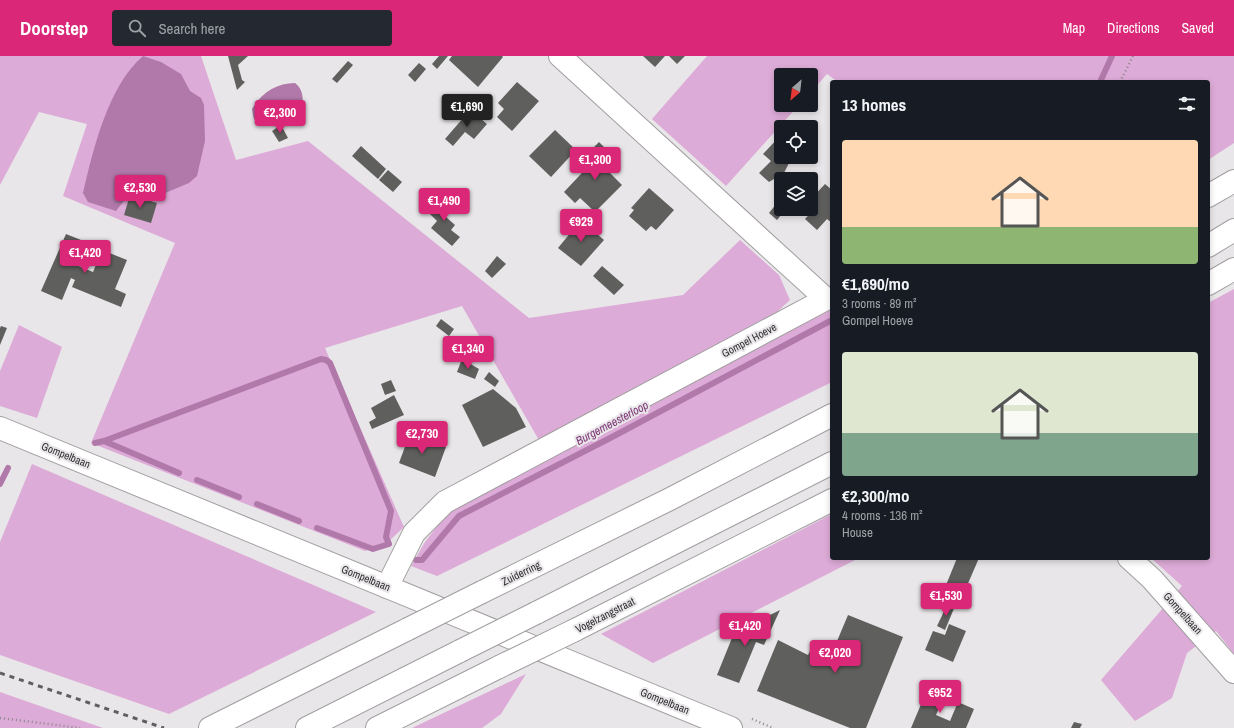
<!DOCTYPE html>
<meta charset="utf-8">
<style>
body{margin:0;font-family:"Archivo Narrow",sans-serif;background:#242831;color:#f1f3f6;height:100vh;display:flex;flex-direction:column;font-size:15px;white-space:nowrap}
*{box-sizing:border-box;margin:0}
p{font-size:13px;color:#9ea1a6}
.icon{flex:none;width:22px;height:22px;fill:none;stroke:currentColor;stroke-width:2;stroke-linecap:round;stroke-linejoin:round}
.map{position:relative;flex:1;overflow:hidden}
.drawer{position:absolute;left:830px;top:24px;width:380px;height:480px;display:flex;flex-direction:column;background:#171b24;border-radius:4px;box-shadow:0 2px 6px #0003}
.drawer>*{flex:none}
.needle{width:26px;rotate:208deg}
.buttons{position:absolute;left:774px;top:12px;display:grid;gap:8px}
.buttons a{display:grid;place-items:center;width:44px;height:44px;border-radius:4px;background:#171b24;box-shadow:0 2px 6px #0003;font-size:20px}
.price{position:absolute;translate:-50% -34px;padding:0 9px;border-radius:4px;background:#db2777;color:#fff;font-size:13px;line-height:26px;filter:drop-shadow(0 1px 2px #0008)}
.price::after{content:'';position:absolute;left:50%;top:24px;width:12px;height:9px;margin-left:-6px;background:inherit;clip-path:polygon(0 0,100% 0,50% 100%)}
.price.current{background:#222;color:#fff}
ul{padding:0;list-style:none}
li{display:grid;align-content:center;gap:8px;height:212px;padding:0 12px}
li span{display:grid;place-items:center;height:124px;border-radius:4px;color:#555}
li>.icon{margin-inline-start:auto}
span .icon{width:72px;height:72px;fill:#fffc;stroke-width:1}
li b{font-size:17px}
h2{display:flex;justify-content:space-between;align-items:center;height:48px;padding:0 12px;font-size:17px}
header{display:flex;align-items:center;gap:24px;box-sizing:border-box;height:56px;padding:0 20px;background:#db2777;color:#fff}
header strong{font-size:19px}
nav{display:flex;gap:22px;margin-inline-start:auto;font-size:14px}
.search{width:280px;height:36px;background:#242831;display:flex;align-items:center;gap:10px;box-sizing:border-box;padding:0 14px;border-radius:4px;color:#9ea1a6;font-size:15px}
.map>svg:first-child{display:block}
</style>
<header>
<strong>Doorstep</strong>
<div class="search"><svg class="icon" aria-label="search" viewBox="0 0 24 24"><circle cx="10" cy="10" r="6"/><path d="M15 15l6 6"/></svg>Search here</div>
<nav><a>Map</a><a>Directions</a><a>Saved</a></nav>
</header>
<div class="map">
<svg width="1234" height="672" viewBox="0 0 1234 672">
<rect width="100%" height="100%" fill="#e9e6e9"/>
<!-- green -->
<g fill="#ddabd7">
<polygon points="0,0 201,0 236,104 308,85 529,262 683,239 740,184 779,219 790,244 777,256 540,386 462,250 325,292 404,471 386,488 365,495 91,387 175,187 63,140 87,68 39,56 0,129"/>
<polygon points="707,0 1234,0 1234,87 1208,104 1208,26 838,26 827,18 811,36 811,19 781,19 781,49 799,49 726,130 652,63"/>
<polygon points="1234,233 1234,598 1216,575 1187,597 1172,642 1135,665 1101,624 1182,530 1151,502 1208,502 1208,247"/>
<polygon points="832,253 832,326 437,520 411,510 425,486 445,460 464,447"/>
<polygon points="19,269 62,291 37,362 0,350 0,315"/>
<polygon points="32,408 376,556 169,658 0,599 0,486"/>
<polygon points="832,458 832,502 859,502 653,607 601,578"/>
<polygon points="526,618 501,658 482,672 412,672"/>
<polygon points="0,636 103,672 0,672"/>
</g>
<!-- water -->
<g fill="#b179aa">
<path d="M143 0 161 6 181 18 190 35 201 42 204 49 205 85 197 120 189 127 158 140 130 137 116 155 88 146 83 137C93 94 108 30 143 0Z"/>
<path d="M295 27C306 35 305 54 293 61 287 64 279 65 272 67 269 67 263 70 260 68 253 66 253 58 252 53 261 37 277 27 295 27Z"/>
</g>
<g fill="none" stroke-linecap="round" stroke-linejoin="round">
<!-- stream -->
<g stroke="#b179aa" stroke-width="6">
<polyline points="1100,26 1112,0"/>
<polyline points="104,385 321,303 326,304 330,307 391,455 386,481 389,488 373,493 317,472"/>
<polyline points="95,387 104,385 179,417"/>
<polyline points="197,424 239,441"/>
<polyline points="0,428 8,412"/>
<polyline points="257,448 299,465"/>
<polyline points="416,504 422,504 459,460 614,380 832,264"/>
</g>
</g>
<!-- building -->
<g fill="#5f605d">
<polygon points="228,0 248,0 238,9 242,24 245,26 237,34"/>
<polygon points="439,0 448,0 437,13 432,8"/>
<polygon points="452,0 502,0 503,1 478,31 449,4"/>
<polygon points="643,0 665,0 655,11"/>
<polygon points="669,0 685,0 677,8"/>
<polygon points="348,5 353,9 337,27 332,23"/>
<polygon points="419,7 426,13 415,26 408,19"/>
<polygon points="517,26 539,45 512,75 497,61 504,53 498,47"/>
<polygon points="470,54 487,68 474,83 465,76 453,90 445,83"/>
<polygon points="281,69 288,82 279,86 272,75"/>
<polygon points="555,74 576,94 551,121 529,100"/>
<polygon points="781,79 781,101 792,101 784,117 769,126 759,117 771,105 763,98"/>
<polygon points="599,86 615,102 605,112 622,129 595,156 580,142 575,147 564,136 596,102 589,96"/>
<polygon points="361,90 386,113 378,123 352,100"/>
<polygon points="388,114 402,126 393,136 379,124"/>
<polygon points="825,128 832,134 832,167 827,163 817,174 805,163 818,149 811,143"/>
<polygon points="649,132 674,154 656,174 651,170 646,175 629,160 634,154 631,152"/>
<polygon points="130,139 157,147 151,167 124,159"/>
<polygon points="443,141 454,150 446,161 455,169 451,174 460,181 452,190 431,172 437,165 429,157"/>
<polygon points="781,142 781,153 786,153 777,164 769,157"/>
<polygon points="581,164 604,184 581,210 558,192"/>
<polygon points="66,178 86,186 76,209 93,216 102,194 127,204 115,233 126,238 121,251 72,231 75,224 71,222 62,244 41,235"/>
<polygon points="497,200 506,208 492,222 485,215"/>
<polygon points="602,210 624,229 614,239 593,220"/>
<polygon points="441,263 454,273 449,280 436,270"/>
<polygon points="1,270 7,272 0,289 0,272"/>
<polygon points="462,303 479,313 475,323 457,316"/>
<polygon points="489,316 499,325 495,331 484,323"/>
<polygon points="391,324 396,335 385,339 381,328"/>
<polygon points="493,333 516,352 526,371 483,391 462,349"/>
<polygon points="394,339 404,359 372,373 369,366 376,362 371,352"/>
<polygon points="410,377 446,391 435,421 399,407"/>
<polygon points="957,502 979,502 960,546 942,539"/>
<polygon points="948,547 955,550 945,574 937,570"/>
<polygon points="780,554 764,589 756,586 739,627 717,619 734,577"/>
<polygon points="848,559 903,581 866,672 850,672 757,635 778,584 808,599 813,589 832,597"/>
<polygon points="949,568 966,575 953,606 925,594 933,575 945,579"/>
<polygon points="927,634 944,641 936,659 950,665 958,646 974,653 966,672 911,672"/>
<polygon points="1074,666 1082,668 1080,672 1071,672"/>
</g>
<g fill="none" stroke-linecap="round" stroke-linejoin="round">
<!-- minor casing -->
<g stroke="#a19ea0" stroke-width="24">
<g id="minor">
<polyline points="1208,228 1234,213"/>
<polyline points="1129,502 1152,523 1234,616"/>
<polyline points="387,531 414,477 445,446 826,243 560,0"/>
<polyline points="575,574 832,444"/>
<polyline points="377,672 499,611"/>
</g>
</g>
<!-- tertiary casing -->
<g stroke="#a19ea0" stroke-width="24">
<polyline id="tertiary" points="0,372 731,672"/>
</g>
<!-- trunk casing -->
<g stroke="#a19ea0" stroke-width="24">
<g id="trunk">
<polyline points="1208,140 1234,125"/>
<polyline points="1208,190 1234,174"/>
<polyline points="482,536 670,443 832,359"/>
<polyline points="536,557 832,407"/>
<polyline points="210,672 408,573"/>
<polyline points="307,672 460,595"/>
</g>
</g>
<!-- path -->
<g stroke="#8a888a" stroke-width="2.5" stroke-dasharray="1 3" stroke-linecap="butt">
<polyline points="1120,26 1133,0"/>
<polyline points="0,662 80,672"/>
<polyline points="752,663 773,672"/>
</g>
<!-- minor -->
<use href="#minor" stroke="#fff" stroke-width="22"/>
<!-- tertiary -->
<use href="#tertiary" stroke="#fff" stroke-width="22"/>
<!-- trunk -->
<use href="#trunk" stroke="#fff" stroke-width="22"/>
<!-- rail -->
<polyline stroke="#605f60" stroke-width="3" stroke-dasharray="5 5" stroke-linecap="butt" points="0,617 164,672"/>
<!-- minor-bridge casing -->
<g stroke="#a19ea0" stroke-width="24" stroke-linecap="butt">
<polyline id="minor-bridge" points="499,611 575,574"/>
</g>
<!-- trunk-bridge casing -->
<g stroke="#a19ea0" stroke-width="24" stroke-linecap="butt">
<g id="trunk-bridge">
<polyline points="408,573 482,536"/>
<polyline points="460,595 536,557"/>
</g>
</g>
<!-- minor-bridge -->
<use href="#minor-bridge" stroke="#fff" stroke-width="22"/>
<!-- trunk-bridge -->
<use href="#trunk-bridge" stroke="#fff" stroke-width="22"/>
</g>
<g text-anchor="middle" stroke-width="4" stroke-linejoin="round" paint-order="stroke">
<!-- street labels -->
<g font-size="11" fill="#313031" stroke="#e9e6e9">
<text transform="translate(749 284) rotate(-28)" y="4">Gompel Hoeve</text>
<text transform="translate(66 399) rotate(22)" y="4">Gompelbaan</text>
<text transform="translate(521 517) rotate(-26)" y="4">Zuiderring</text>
<text transform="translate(366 522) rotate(22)" y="4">Gompelbaan</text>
<text transform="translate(1183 557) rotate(48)" y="4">Gompelbaan</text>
<text transform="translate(605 559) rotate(-27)" y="4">Vogelzangstraat</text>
<text transform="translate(665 645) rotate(22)" y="4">Gompelbaan</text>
</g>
<!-- water labels -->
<g font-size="12" font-style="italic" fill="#7d3877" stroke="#e9e6e9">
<text transform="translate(612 367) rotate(-28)" y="4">Burgemeesterloop</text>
</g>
</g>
</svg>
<div class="buttons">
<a><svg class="needle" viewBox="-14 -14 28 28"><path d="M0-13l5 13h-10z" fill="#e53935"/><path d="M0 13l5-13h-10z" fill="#9ea1a6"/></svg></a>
<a><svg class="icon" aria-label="locate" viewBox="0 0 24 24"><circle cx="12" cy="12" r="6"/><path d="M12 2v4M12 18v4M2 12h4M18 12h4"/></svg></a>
<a><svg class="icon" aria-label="layers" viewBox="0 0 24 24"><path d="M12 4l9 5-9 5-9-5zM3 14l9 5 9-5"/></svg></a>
</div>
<b class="price current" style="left:467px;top:72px">€1,690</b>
<b class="price" style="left:280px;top:78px">€2,300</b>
<b class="price" style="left:595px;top:125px">€1,300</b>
<b class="price" style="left:140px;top:153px">€2,530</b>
<b class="price" style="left:444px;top:166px">€1,490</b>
<b class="price" style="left:581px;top:187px">€929</b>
<b class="price" style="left:85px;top:218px">€1,420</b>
<b class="price" style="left:468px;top:314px">€1,340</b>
<b class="price" style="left:422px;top:399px">€2,730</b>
<b class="price" style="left:946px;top:561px">€1,530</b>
<b class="price" style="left:745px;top:591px">€1,420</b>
<b class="price" style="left:835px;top:618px">€2,020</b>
<b class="price" style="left:940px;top:658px">€952</b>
<section class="drawer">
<h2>13 homes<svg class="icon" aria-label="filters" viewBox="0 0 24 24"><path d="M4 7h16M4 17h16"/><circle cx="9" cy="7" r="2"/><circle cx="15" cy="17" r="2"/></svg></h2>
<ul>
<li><span style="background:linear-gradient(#ffd9b3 70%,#8fb573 0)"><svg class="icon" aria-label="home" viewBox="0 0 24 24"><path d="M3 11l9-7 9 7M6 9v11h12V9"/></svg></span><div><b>€1,690/mo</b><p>3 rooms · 89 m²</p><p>Gompel Hoeve</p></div></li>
<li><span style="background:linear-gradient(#dfe7d0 65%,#7fa58c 0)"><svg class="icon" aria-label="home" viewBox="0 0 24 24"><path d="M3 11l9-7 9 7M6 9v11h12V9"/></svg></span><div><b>€2,300/mo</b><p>4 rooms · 136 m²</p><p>House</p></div></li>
</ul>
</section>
</div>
